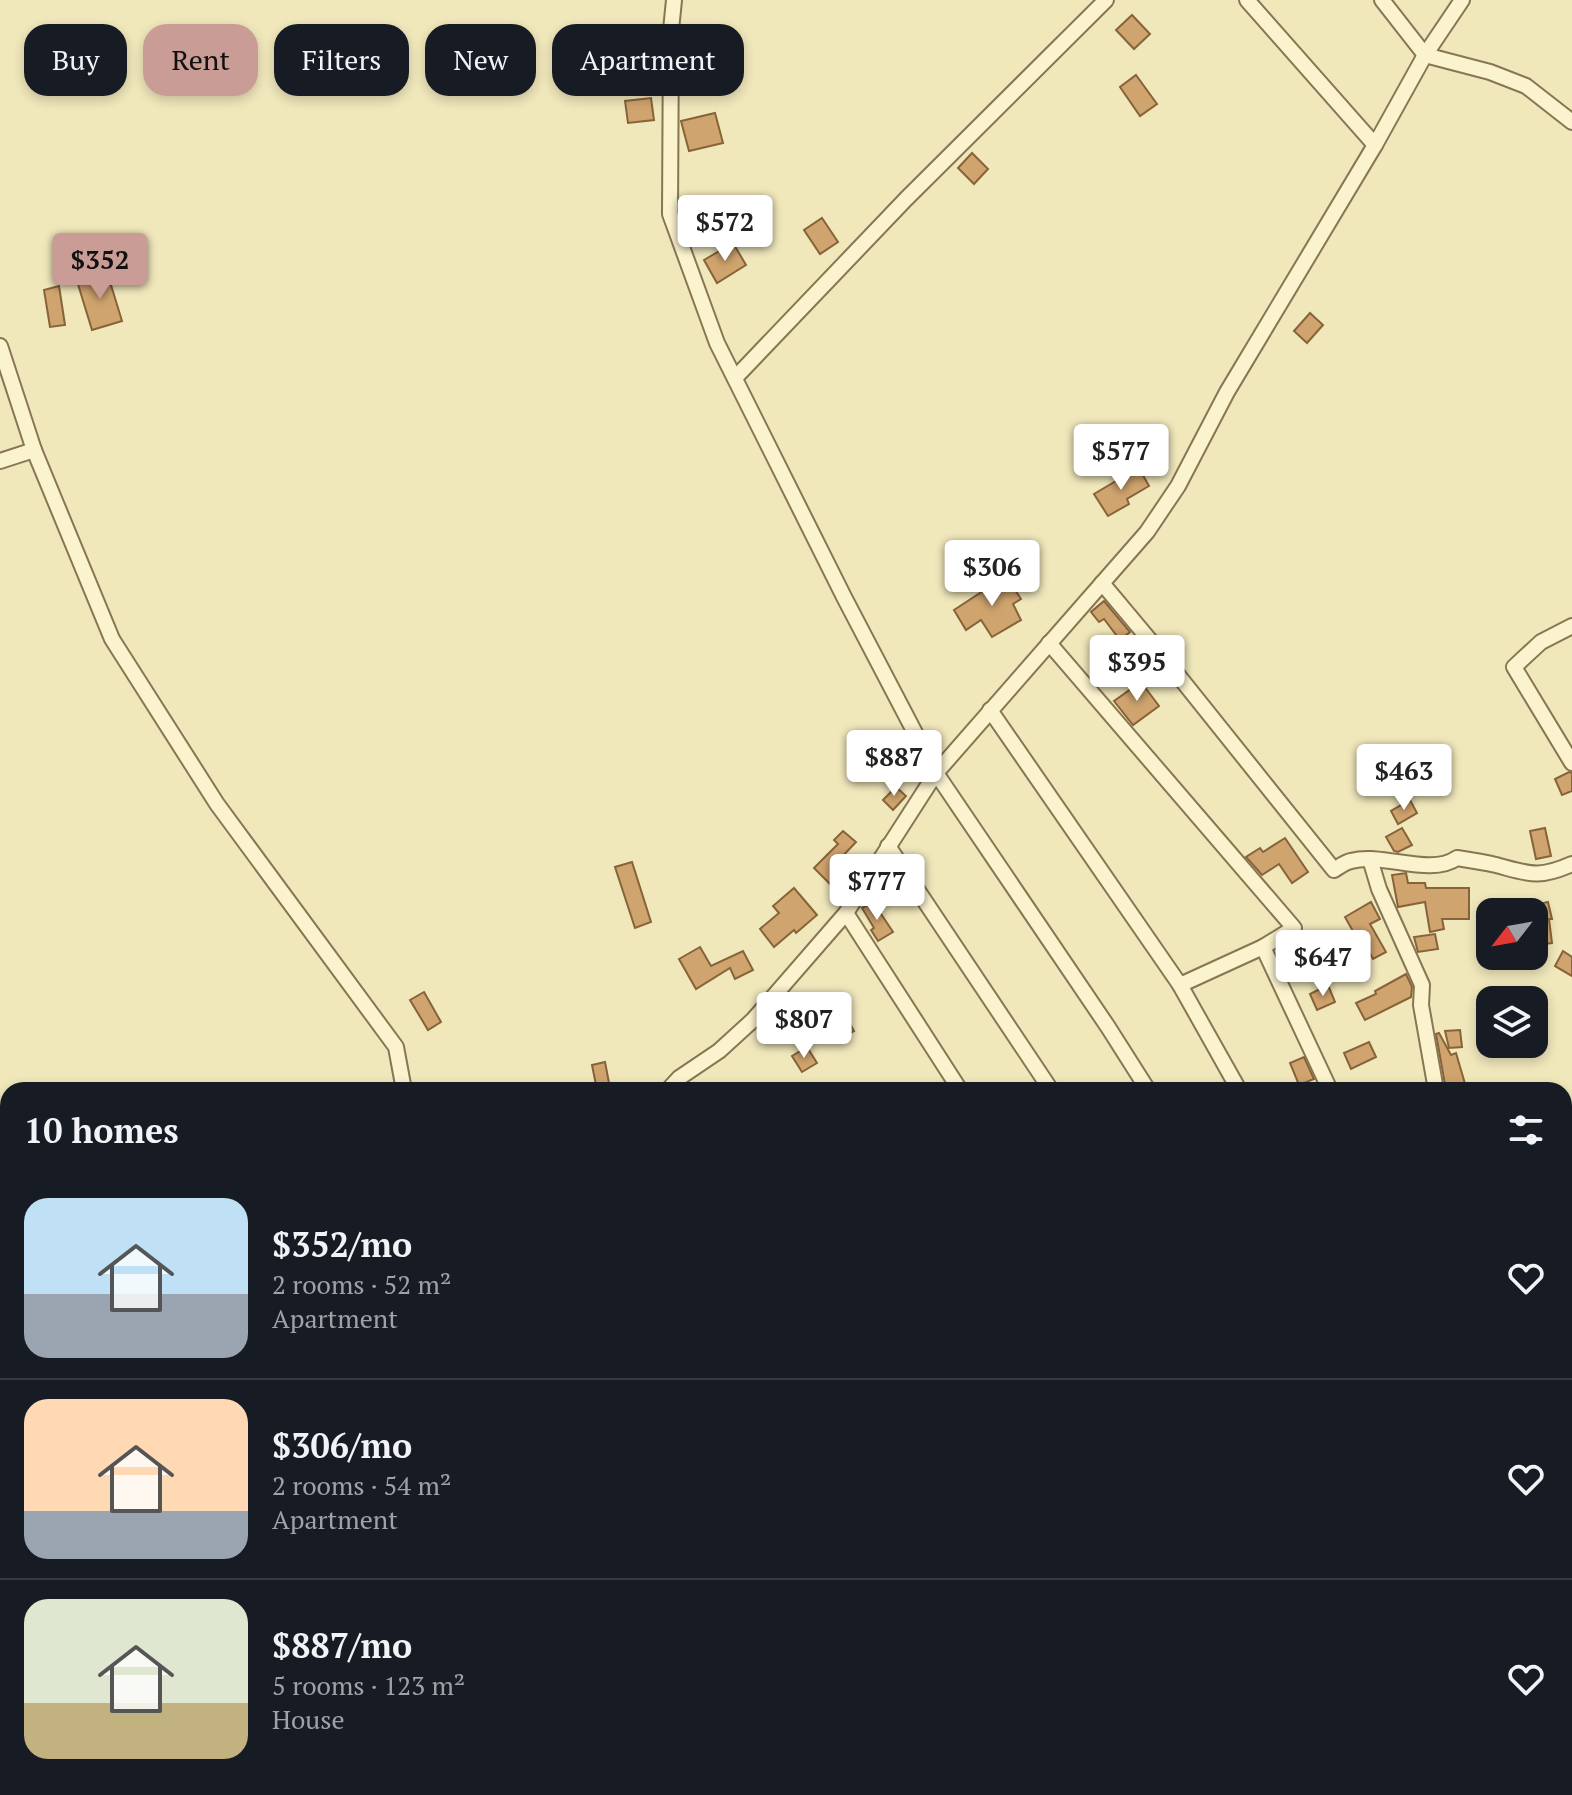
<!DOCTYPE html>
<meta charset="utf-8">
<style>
body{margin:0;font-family:"PT Serif",serif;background:#242831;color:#f1f3f6;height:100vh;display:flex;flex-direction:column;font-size:30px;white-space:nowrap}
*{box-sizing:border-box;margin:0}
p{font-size:26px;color:#9ea1a6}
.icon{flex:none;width:44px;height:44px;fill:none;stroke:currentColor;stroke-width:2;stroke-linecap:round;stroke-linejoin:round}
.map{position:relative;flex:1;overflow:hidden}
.side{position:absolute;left:0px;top:1082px;width:1572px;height:714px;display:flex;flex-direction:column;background:#171b24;border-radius:24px 24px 0 0;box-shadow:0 4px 12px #0003}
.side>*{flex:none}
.banner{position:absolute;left:24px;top:24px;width:800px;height:72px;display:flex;gap:16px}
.needle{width:52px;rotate:239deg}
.tools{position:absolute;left:1476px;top:898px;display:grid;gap:16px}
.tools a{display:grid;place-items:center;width:72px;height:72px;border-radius:16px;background:#171b24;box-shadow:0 4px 12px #0003;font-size:40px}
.price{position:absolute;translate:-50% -68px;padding:0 18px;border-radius:8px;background:#fff;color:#222;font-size:26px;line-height:52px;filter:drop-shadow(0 2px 4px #0008)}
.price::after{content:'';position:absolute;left:50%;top:48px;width:24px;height:18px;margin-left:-12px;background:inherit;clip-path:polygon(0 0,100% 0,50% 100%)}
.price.on{background:#c99c96;color:#111}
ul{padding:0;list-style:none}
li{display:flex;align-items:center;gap:24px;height:200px;padding:0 24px}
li+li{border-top:2px solid #363941}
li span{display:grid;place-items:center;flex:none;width:224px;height:160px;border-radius:24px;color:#555}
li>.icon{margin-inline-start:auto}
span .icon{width:96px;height:96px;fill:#fffc;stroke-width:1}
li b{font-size:34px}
h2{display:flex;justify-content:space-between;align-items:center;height:96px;padding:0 24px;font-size:34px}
.pill{padding:0 28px;border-radius:24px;background:#171b24;box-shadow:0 4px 12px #0003;font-size:28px;line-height:72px}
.pill.on{background:#c99c96;color:#111}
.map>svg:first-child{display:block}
</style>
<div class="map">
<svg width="1572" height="1795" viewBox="0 0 1572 1795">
<rect width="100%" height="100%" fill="#f0e7bb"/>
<!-- building -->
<g fill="#d0a46e" stroke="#876339" stroke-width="2">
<polygon points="1132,15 1150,34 1134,49 1116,30"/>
<polygon points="1136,75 1157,104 1140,116 1120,87"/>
<polygon points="651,98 654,120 628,123 625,101"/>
<polygon points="715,113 723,143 689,151 681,121"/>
<polygon points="972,153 988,169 974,184 958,168"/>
<polygon points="822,218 838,242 820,254 804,230"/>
<polygon points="733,243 746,265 717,283 704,260"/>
<polygon points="107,272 122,321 92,330 77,281"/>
<polygon points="59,286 65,325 50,327 44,290"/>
<polygon points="1310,313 1323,325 1307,343 1294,331"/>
<polygon points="1138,468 1140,470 1149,486 1127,499 1129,504 1108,516 1094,494"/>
<polygon points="1006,576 1021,599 1013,604 1021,620 992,637 981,620 966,630 954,610"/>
<polygon points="1104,601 1130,632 1120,640 1104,619 1099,622 1091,612"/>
<polygon points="1141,682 1159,706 1133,725 1114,701"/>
<polygon points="1569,772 1572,773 1572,791 1562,795 1555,779"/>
<polygon points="896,787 906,796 893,810 883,800"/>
<polygon points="1410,800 1417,813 1398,824 1391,811"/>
<polygon points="1402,828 1412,845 1398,852 1394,851 1386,837"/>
<polygon points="1545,828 1551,856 1536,859 1530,831"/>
<polygon points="843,831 856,842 838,861 845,868 830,884 814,868 838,844 834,840"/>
<polygon points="1285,838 1308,872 1292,883 1279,864 1262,875 1246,857 1260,848 1263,852"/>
<polygon points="632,862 651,922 635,928 615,867"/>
<polygon points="1406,873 1408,883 1425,883 1426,888 1469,888 1469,919 1442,919 1444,929 1430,932 1425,902 1398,907 1392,875"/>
<polygon points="794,888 817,915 796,933 794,930 774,947 760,929 779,913 773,906"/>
<polygon points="873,902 893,932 878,941 871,930 874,928 862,908"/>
<polygon points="1371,902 1380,919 1370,924 1386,952 1373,959 1358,931 1354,933 1345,917"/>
<polygon points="1548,902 1552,919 1549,919 1552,943 1534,945 1534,905"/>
<polygon points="1435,934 1438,949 1418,952 1414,937"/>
<polygon points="700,947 711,966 743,951 753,970 735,979 730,968 696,989 679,959"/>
<polygon points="1563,951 1572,957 1572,976 1555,966"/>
<polygon points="1406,974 1412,987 1411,997 1365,1020 1356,1003 1376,994 1375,991"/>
<polygon points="1328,985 1335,1002 1317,1010 1310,994"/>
<polygon points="424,992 441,1022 428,1030 410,1000"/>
<polygon points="844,1013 854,1031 836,1041 826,1023"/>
<polygon points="1460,1030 1462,1047 1449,1048 1445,1031"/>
<polygon points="1439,1033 1451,1055 1456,1053 1466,1087 1462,1088 1463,1090 1446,1090 1436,1034"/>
<polygon points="1369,1042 1376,1057 1351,1069 1344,1053"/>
<polygon points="807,1047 817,1063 802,1072 792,1056"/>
<polygon points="1304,1057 1314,1079 1299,1085 1290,1063"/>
<polygon points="605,1062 610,1088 597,1090 592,1065"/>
</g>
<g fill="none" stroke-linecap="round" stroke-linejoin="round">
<!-- minor casing -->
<g stroke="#877654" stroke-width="18">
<g id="minor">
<polyline points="674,0 671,30 670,214 717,343 844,597 936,773 1108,1027 1148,1090"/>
<polyline points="1247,0 1375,145"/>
<polyline points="1382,0 1425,55 1490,72 1526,86 1572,122"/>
<polyline points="0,346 34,450 112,639 217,804 396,1047 404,1090"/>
<polyline points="735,378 906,199 1106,0"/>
<polyline points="0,461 34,450"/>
<path d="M1102 583 1153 644 1334 870C1339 867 1345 862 1351 861 1383 852 1430 877 1457 858 1470 860 1483 862 1496 865 1530 874 1538 879 1572 864"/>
<polyline points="1572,626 1541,642 1514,667 1572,763"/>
<polyline points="1049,643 1294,928 1263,947 1180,985"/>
<polyline points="990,710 1180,985 1239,1090"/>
<polyline points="888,846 1051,1090"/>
<polyline points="1370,859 1379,889 1422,985 1421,1005 1436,1090"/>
<polyline points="846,913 960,1090"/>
<polyline points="1263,947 1330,1090"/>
<polyline points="668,1090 679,1078 719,1051 753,1020 846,913 936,773 1147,532 1178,486 1227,392 1375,145 1425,55 1462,0"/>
<polyline points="1564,1254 1572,1248"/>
<polyline points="0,1314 5,1322 4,1328 0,1329"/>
<polyline points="1564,1369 1572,1375"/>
<polyline points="0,1614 8,1614"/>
<polyline points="0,1676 8,1676"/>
<polyline points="767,1788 771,1795"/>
<polyline points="836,1788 840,1795"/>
<polyline points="918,1788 921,1795"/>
<polyline points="140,1795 148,1788"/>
<polyline points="1010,1795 1020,1788"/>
</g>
</g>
<!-- minor -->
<use href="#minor" stroke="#faf3ce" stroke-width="14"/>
</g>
</svg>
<div class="tools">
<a><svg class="needle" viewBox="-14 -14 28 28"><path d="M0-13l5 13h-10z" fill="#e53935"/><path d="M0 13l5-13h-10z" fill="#9ea1a6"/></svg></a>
<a><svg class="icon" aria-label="layers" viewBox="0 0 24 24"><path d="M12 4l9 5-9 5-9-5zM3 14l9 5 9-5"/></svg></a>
</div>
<b class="price" style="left:725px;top:263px">$572</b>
<b class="price on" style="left:100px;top:301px">$352</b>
<b class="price" style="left:1121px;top:492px">$577</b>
<b class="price" style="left:992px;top:608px">$306</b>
<b class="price" style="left:1137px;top:703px">$395</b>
<b class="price" style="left:894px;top:798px">$887</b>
<b class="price" style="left:1404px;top:812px">$463</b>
<b class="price" style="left:877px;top:922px">$777</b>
<b class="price" style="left:1323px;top:998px">$647</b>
<b class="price" style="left:804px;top:1060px">$807</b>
<div class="banner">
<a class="pill">Buy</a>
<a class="pill on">Rent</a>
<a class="pill">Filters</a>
<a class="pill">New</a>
<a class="pill">Apartment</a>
</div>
<section class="side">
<h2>10 homes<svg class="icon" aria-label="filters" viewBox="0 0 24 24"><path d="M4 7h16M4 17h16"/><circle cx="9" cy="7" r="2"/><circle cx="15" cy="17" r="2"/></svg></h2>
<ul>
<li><span style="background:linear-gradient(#bfe0f5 60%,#9aa5b1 0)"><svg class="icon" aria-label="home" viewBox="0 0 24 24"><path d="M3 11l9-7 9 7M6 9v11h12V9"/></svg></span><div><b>$352/mo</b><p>2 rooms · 52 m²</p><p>Apartment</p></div><svg class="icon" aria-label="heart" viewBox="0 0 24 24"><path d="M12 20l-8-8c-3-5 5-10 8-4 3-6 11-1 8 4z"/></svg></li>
<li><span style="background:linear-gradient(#ffd9b3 70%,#9aa5b1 0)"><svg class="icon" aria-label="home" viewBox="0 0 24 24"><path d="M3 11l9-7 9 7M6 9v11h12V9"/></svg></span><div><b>$306/mo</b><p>2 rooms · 54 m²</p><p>Apartment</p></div><svg class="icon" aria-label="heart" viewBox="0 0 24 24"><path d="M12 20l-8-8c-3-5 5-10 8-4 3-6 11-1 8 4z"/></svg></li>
<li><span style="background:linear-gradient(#dfe7d0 65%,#c2b280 0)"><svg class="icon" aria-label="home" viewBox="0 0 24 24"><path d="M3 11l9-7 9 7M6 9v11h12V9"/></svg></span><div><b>$887/mo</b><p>5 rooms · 123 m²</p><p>House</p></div><svg class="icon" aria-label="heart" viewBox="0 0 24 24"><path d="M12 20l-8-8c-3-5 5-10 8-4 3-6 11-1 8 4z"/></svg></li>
</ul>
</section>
</div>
